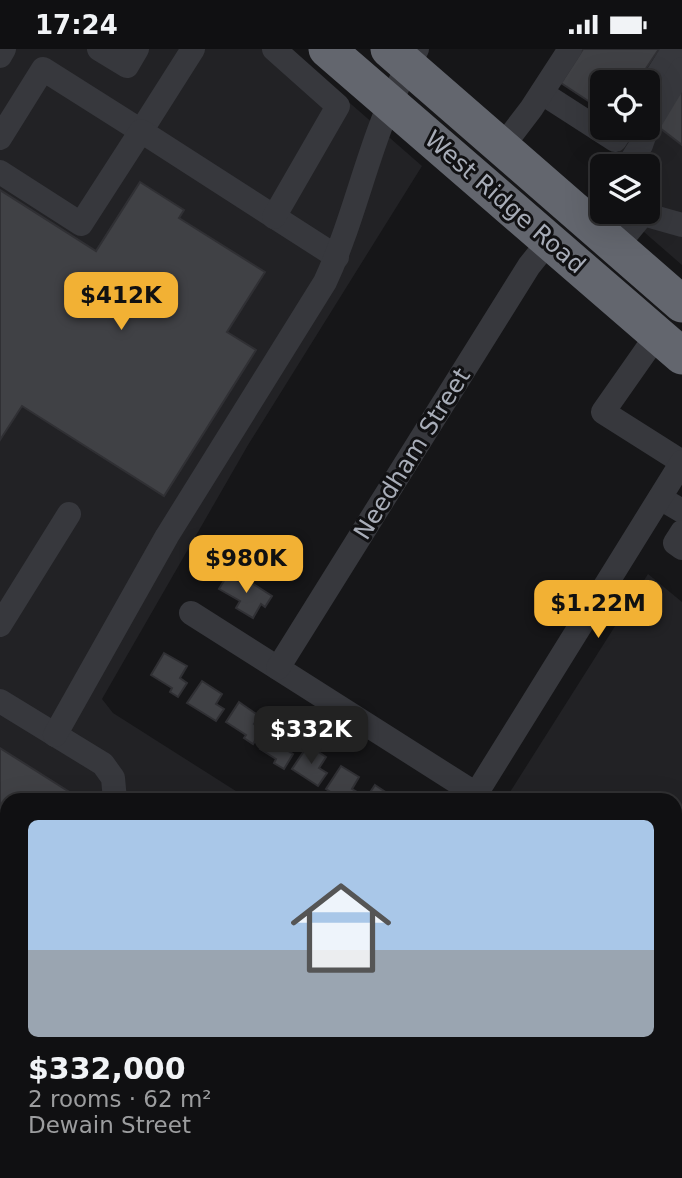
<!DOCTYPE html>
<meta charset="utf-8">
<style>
body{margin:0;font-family:"DejaVu Sans",sans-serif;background:#19191b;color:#f1f3f6;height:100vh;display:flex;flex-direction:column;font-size:26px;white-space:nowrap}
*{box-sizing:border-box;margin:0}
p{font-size:23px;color:#9c9d9f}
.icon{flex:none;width:38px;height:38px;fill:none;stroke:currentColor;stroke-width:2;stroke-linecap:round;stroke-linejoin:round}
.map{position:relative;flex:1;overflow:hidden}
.sheet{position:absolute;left:0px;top:744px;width:682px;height:387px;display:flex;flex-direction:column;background:#101012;border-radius:21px 21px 0 0;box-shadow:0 7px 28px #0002,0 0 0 2px #303032}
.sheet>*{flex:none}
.tools{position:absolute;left:590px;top:21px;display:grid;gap:14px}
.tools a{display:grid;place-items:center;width:70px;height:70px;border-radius:10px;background:#101012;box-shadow:0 7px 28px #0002,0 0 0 2px #303032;font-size:35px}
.price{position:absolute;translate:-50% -60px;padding:0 16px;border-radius:14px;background:#f2b134;color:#111;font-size:23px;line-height:46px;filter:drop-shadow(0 2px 4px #0008)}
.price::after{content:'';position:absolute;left:50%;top:42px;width:21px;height:16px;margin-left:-10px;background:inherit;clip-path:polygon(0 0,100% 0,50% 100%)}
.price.current{background:#222;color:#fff}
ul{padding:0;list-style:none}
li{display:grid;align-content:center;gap:14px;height:371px;padding:0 28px}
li+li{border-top:2px solid #303032}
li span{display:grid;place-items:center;height:217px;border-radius:10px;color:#555}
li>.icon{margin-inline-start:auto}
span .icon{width:126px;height:126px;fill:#fffc;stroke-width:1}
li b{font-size:30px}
.status{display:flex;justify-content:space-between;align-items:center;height:49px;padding:0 35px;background:#101012;direction:ltr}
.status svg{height:19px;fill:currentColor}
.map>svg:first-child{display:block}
</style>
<div class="status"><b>17:24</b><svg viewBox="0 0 49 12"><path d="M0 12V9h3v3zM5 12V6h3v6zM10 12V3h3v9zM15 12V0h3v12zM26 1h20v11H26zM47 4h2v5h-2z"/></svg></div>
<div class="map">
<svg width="682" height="1129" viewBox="0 0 682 1129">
<rect width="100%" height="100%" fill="#161618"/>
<!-- built -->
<g fill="#222225">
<polygon points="0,0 288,0 422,117 248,396 102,650 113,664 250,751 7,751 7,1124 676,1124 676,751 505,751 648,525 682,553 682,1129 0,1129"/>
<polygon points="682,4 682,216 621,163 648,163 648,117 610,117"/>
</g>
<!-- building -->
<g fill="#404145" stroke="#303034" stroke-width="2">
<polygon points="583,0 659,0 637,33 602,33 602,61 561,34"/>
<polygon points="682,34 682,96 656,76"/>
<polygon points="140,133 184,161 179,169 265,223 227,283 256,301 164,447 22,357 0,391 0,141 96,202"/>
<polygon points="269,494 290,507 277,528 267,522 262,530 248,520 252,513 245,508 254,495 264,501"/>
<polygon points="228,525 241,534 244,529 272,547 265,558 261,555 253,569 236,559 240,552 219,540"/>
<polygon points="164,604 187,617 180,629 187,634 178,648 170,643 172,639 151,626"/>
<polygon points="202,632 222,645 216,655 224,660 216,672 187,654"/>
<polygon points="239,653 259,667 254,675 262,680 253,695 244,689 246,686 226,673"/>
<polygon points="274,677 293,688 285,700 293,705 284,720 274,714 276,710 260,700"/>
<polygon points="308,696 326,708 319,719 327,724 318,737 292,720"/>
<polygon points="0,699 82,751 7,751 7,886 0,897"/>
<polygon points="341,717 359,728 352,740 359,744 355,751 343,751 326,740"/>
<polygon points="375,736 393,748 391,751 365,751"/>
</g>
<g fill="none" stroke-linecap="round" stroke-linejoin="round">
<!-- minor -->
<g stroke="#37383d" stroke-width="24">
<polyline points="99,0 127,17 137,0"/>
<polyline points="0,7 4,0"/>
<polyline points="648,41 674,0"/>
<polyline points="542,44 615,91 623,79"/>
<polyline points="648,76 682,20"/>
<polyline points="0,89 43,20 141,82 193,0"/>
<polyline points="502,98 531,60 570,0"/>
<polyline points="628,117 641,96 647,79"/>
<polyline points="0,123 81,175 141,82 337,208"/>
<polyline points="643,165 682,176"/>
<polyline points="274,168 338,57 274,0"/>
<polyline points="616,198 643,165"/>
<polyline points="657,286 603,363 682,413"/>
<polyline points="660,449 682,462"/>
<polyline points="682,483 675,494 682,499"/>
<polyline points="191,564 476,745 682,413"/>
<polyline points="0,576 69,465"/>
<polyline points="278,619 529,217 549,192"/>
<polyline points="0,652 103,715 113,729 115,751"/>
<path d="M55 686 167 487 325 233C348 184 361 130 380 79 390 51 403 26 417 0"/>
<polyline points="0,941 7,930"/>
<polyline points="0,1026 7,1015"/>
<polyline points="676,1048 682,1052"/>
<polyline points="191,1129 194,1124"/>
<polyline points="562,1129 566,1124"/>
</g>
<!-- highway -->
<g stroke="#63666e" stroke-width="37">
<polyline points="327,0 682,307"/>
<polyline points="389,0 682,255"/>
</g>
</g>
<g text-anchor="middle" stroke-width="6" stroke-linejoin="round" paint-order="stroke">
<!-- street labels -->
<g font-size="24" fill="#a8adb8" stroke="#111113">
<text transform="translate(505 153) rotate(41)" y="8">West Ridge Road</text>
<text transform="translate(412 405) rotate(-58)" y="8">Needham Street</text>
</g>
</g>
</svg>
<div class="tools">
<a><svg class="icon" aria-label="locate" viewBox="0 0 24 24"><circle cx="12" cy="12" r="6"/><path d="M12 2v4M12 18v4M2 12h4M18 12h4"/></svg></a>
<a><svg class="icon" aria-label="layers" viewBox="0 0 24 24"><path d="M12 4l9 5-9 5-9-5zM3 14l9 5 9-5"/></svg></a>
</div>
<b class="price" style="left:121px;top:283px">$412K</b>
<b class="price" style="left:246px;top:546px">$980K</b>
<b class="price" style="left:598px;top:591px">$1.22M</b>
<b class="price current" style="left:311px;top:717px">$332K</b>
<section class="sheet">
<ul>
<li><span style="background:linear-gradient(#a9c7e8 60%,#9aa5b1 0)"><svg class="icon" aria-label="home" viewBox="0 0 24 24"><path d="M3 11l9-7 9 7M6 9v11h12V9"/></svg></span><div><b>$332,000</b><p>2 rooms · 62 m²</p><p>Dewain Street</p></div></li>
</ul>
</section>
</div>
